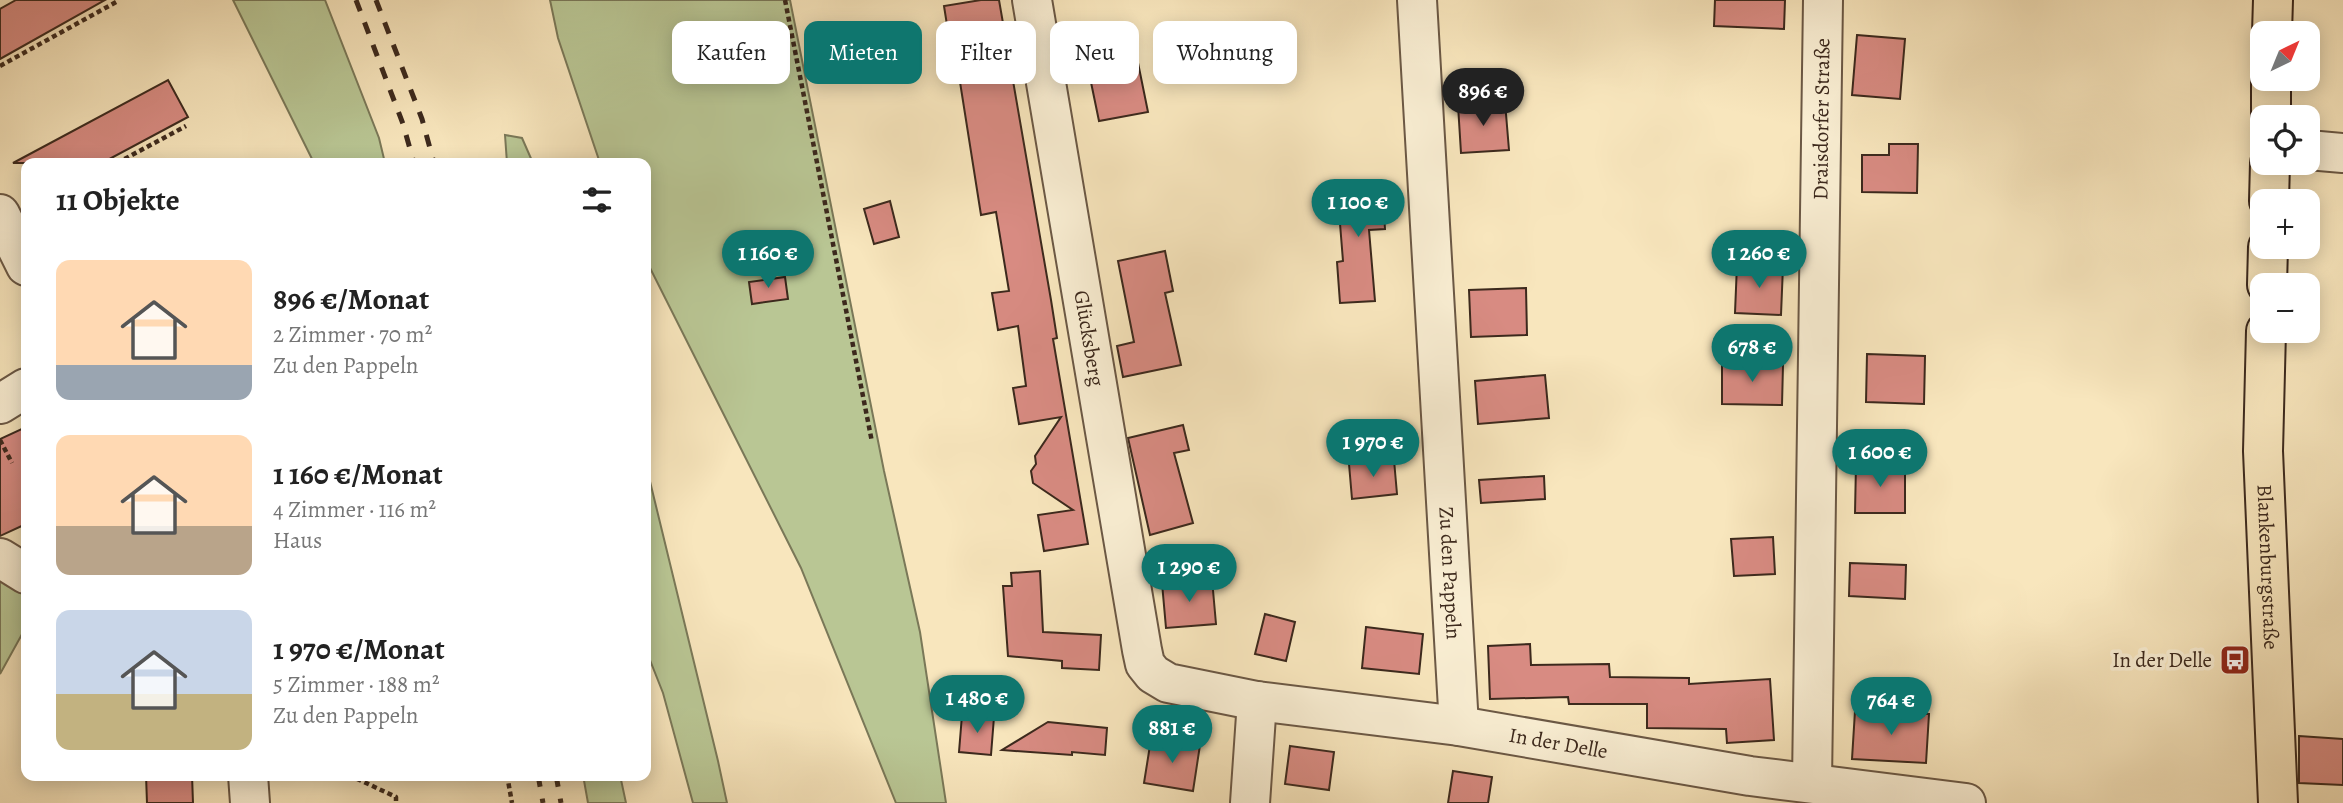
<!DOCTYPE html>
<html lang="de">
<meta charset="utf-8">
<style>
body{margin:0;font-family:Alegreya,serif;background:#f2f2f2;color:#222;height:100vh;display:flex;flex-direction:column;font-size:26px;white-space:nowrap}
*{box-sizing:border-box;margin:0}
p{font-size:23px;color:#767676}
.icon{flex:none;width:38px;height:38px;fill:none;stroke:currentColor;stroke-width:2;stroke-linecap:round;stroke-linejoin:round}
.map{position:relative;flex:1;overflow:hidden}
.drawer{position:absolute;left:21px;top:158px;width:630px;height:623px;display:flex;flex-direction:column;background:#fff;border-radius:14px;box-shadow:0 4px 18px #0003}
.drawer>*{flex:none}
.banner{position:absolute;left:672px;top:21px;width:665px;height:63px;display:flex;gap:14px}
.needle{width:46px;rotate:43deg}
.buttons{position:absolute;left:2250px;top:21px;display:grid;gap:14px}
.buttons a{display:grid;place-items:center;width:70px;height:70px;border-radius:14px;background:#fff;box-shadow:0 4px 18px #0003;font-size:35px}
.price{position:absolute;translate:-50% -60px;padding:0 16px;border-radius:24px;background:#0f766e;color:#fff;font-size:23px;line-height:46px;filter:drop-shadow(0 2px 4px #0008)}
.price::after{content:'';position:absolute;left:50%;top:42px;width:21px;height:16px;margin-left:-10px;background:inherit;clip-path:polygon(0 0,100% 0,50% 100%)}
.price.on{background:#222;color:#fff}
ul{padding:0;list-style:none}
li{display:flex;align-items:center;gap:21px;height:175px;padding:0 35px}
li span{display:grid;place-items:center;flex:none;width:196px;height:140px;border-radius:14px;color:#555}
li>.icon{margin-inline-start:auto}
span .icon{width:84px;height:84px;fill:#fffc;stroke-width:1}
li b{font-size:30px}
h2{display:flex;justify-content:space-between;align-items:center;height:84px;padding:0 35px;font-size:30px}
.tag{padding:0 24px;border-radius:14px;background:#fff;box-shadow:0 4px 18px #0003;font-size:24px;line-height:63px}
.tag.on{background:#0f766e;color:#fff}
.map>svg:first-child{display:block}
</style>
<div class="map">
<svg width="2343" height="803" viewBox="0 0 2343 803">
<rect width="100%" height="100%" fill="#f8e6bd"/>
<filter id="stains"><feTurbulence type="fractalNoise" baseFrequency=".00286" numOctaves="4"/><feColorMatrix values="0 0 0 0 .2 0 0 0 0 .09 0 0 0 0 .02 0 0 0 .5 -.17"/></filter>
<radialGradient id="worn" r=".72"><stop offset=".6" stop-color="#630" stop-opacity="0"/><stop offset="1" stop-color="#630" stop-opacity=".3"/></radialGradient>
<!-- green -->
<g fill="#b9c694" stroke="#7a7858" stroke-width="2">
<polygon points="233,0 325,0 379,138 385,163 314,163"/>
<polygon points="550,0 790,0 884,471 920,632 946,803 896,803 801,568 646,260 646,163 600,163 558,38"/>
<polygon points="505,135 522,138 533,163 507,163"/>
<polygon points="646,465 718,761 727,803 693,803 663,693 646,650"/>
<polygon points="0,564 26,580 26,627 0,674"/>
<polygon points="583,775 620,775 626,803 588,803"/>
</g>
<!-- building -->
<g fill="#d88b82" stroke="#3c291d" stroke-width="2">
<polygon points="16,0 105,0 0,59 0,9"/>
<polygon points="981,0 999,0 1051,300 1057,338 1053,339 1088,544 1044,551 1038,515 1073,510 1033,483 1031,471 1036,464 1035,456 1061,417 1019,424 1013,388 1026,386 1018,326 998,330 992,293 1009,291 996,212 981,215 954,44 950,44 944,6"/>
<polygon points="1715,0 1785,0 1784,29 1714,26"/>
<polygon points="1857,35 1905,39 1900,99 1852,95"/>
<polygon points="1136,53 1148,112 1099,121 1087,63"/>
<polygon points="168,80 188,117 102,163 13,163"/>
<polygon points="1505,102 1509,150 1461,153 1458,105"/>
<polygon points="1889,144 1918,144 1917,193 1862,192 1862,155 1889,155"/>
<polygon points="1382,183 1385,229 1369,230 1375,301 1340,303 1337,262 1343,261 1337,186"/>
<polygon points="890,201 899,237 874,244 864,209"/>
<polygon points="1165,251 1173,291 1165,293 1181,365 1123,377 1117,346 1134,342 1118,261"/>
<polygon points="1737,264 1783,266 1781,315 1735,313"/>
<polygon points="785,277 788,299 752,304 749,282"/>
<polygon points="1526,288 1527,335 1471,337 1469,290"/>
<polygon points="1867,354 1925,356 1924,404 1866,402"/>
<polygon points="1722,364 1783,365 1782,405 1722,404"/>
<polygon points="1545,375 1549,418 1478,424 1475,381"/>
<polygon points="1183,425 1189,450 1174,453 1193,523 1150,535 1128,438"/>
<polygon points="26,427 26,524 0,536 0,439"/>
<polygon points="1394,460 1397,494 1352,499 1349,464"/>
<polygon points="1856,464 1905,465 1905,513 1855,513"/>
<polygon points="1544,476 1545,499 1481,503 1479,480"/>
<polygon points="1773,537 1775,574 1734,576 1731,539"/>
<polygon points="1850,563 1906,565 1905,599 1849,596"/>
<polygon points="1040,571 1043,632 1101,635 1099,670 1062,668 1062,661 1008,656 1003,586 1012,586 1011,573"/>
<polygon points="1212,579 1216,624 1166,628 1162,583"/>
<polygon points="1265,614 1295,622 1286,661 1255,654"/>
<polygon points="1366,627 1423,634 1419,674 1362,668"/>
<polygon points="1530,644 1531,665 1609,664 1610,677 1689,678 1689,684 1770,679 1774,740 1727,743 1726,729 1647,728 1647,704 1569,704 1568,697 1490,699 1488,646"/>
<polygon points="1855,711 1929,714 1926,763 1852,759"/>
<polygon points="962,715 994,717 991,755 959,752"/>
<polygon points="1048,722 1107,728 1105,755 1072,752 1072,755 1002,750"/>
<polygon points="2299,736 2343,739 2343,785 2299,783"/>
<polygon points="1151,739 1200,745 1193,791 1144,783"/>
<polygon points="1290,746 1334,752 1329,790 1285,784"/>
<polygon points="1453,771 1492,777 1488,803 1448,803"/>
<polygon points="146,775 192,775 193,803 147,803"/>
</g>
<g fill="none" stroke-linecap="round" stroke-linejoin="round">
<!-- minor casing -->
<g stroke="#6b5845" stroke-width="42">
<g id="minor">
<path id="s1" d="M1032 0 1142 650 1145 664 1153 674 1168 683 1257 701 1459 726 1750 776 1966 803"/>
<path id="s2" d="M1417 0 1459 726"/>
<polyline points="2308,150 2343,153"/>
<polyline points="0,214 26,266"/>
<polyline points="0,404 26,388"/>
<polyline points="0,558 26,574"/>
<polyline points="248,775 250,803"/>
<path id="s3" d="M1812 782 1823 0"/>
<polyline points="1250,803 1257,701"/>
</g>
</g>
<!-- major casing -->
<g stroke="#3c291d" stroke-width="42">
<g id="major">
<polyline points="2272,33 2273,0"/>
<polyline points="2271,117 2271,79"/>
<polyline points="2269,201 2270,163"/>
<polyline points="2267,285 2268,247"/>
<path id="s4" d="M2266 331 2263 451 2278 803"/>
</g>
</g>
<!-- path -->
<g stroke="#3c291d" stroke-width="4.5" stroke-dasharray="5 3.5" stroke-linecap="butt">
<polyline points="785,0 872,442"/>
<polyline points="0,66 118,1"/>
<polyline points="117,163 186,126"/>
<polyline points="0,440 12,463"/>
<polyline points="349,775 396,797 396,803"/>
<polyline points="507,775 512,803"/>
</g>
<!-- minor -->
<use href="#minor" stroke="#faefd4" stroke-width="38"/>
<!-- major -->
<use href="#major" stroke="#f8e6bd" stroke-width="38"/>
<!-- rail -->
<g stroke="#3c291d" stroke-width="5" stroke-dasharray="12 12" stroke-linecap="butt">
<polyline points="356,0 403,124 414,163"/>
<polyline points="376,0 422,119 434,163"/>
<polyline points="538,775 543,803"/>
<polyline points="556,775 561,803"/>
</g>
</g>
<!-- icons -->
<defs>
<g id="bus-square" transform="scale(1.575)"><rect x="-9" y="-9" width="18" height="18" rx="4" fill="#8f2418" stroke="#faefd4"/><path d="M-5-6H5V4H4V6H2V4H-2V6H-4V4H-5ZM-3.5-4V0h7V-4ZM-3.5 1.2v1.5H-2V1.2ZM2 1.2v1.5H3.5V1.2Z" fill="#fff"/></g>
</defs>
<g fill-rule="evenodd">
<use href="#bus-square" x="2235" y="660"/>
</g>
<g text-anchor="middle" stroke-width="7" stroke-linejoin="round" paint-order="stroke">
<!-- street labels -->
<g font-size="21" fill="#3c291d" stroke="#faefd4">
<text dy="7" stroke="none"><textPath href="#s3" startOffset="663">Draisdorfer Straße</textPath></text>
<text dy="7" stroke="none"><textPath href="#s1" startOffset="343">Glücksberg</textPath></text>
<text dy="7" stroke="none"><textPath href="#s4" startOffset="236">Blankenburgstraße</textPath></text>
<text dy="7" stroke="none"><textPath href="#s2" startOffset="574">Zu den Pappeln</textPath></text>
<text dy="7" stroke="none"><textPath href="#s1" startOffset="1099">In der Delle</textPath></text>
</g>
<!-- poi labels -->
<g font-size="21" fill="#3c291d" stroke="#faefd4" text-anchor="end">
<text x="2212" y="667">In der Delle</text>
</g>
</g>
<rect width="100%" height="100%" filter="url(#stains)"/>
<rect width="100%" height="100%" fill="url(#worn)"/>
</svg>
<div class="buttons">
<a><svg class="needle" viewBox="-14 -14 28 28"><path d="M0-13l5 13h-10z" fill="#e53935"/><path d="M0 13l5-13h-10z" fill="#767676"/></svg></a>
<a><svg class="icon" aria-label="locate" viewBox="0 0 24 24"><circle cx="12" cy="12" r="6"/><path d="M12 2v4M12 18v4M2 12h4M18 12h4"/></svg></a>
<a>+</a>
<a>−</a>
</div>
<b class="price on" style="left:1483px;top:128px">896 €</b>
<b class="price" style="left:1358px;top:239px">1 100 €</b>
<b class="price" style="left:768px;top:290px">1 160 €</b>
<b class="price" style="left:1759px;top:290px">1 260 €</b>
<b class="price" style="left:1752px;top:384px">678 €</b>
<b class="price" style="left:1373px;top:479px">1 970 €</b>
<b class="price" style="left:1880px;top:489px">1 600 €</b>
<b class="price" style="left:1189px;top:604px">1 290 €</b>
<b class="price" style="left:977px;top:735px">1 480 €</b>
<b class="price" style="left:1891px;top:737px">764 €</b>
<b class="price" style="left:1172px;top:765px">881 €</b>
<div class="banner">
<a class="tag">Kaufen</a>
<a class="tag on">Mieten</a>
<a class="tag">Filter</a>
<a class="tag">Neu</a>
<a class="tag">Wohnung</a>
</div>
<section class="drawer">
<h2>11 Objekte<svg class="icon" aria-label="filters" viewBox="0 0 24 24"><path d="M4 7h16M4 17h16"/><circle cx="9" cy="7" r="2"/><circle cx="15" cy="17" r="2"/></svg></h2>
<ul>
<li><span style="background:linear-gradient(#ffd9b3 75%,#9aa5b1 0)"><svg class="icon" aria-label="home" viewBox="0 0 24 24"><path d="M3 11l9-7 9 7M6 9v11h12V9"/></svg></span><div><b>896 €/Monat</b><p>2 Zimmer · 70 m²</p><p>Zu den Pappeln</p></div></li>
<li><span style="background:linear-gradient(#ffd9b3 65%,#b9a48a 0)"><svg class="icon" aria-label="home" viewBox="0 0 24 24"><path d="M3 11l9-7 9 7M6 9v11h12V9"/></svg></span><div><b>1 160 €/Monat</b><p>4 Zimmer · 116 m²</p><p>Haus</p></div></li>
<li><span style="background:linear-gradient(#c9d6e8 60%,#c2b280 0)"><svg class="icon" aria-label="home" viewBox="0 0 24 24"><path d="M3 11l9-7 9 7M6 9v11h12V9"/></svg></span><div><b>1 970 €/Monat</b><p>5 Zimmer · 188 m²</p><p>Zu den Pappeln</p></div></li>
</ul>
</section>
</div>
